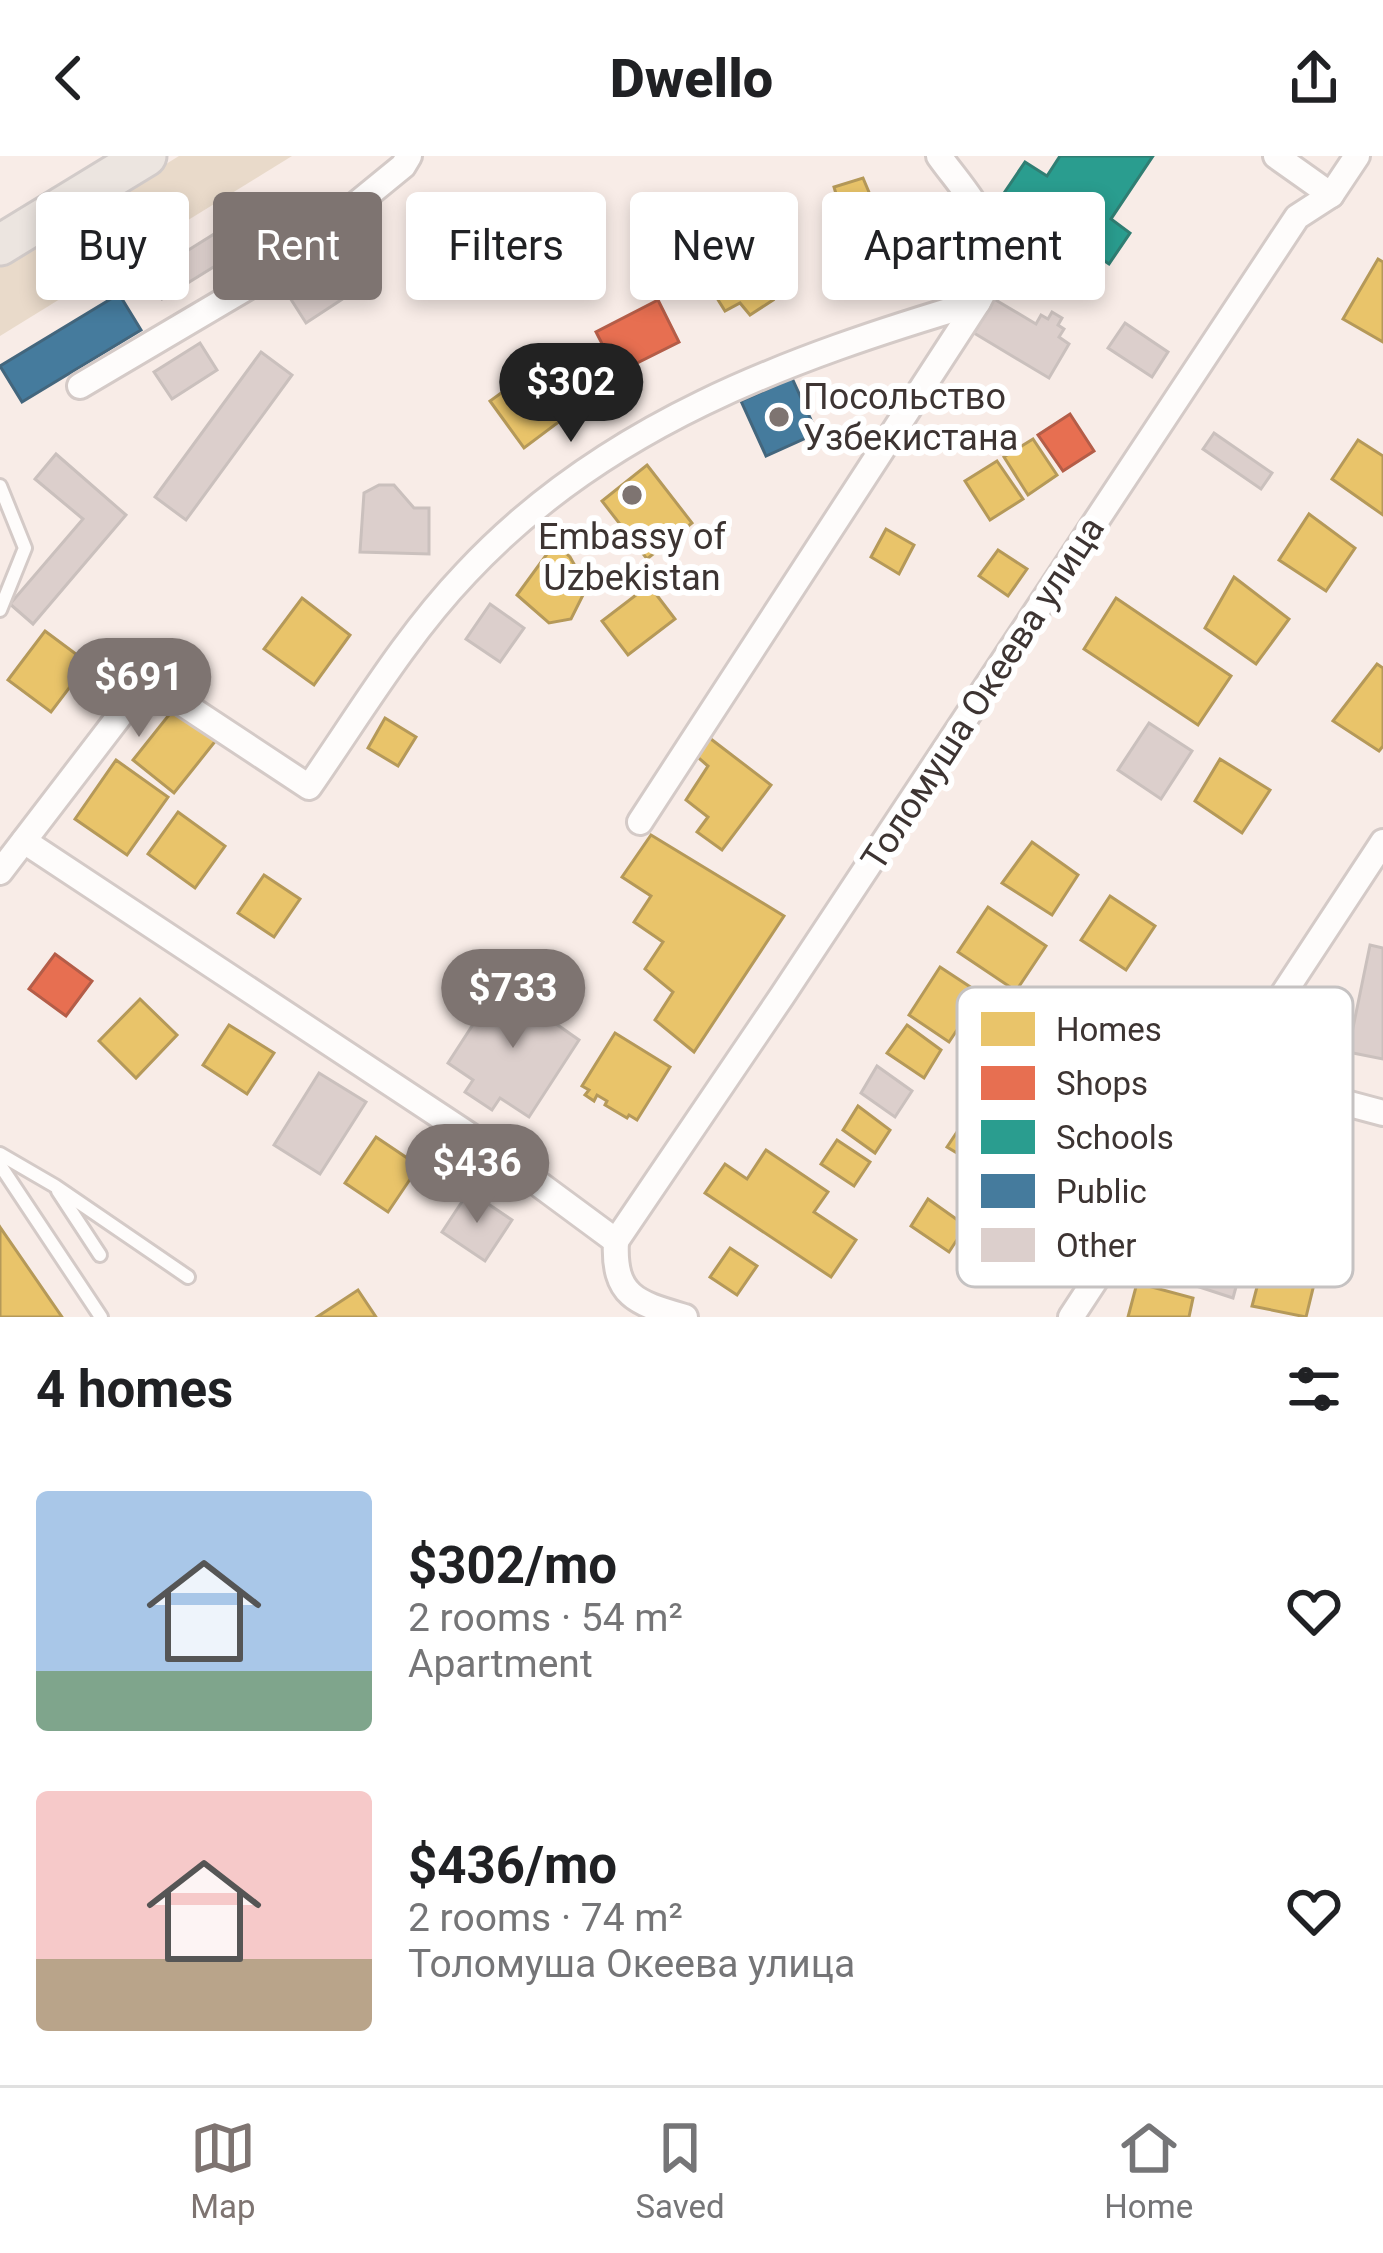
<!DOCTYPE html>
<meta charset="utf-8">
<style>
body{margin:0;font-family:Roboto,sans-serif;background:#f6f6f6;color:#202124;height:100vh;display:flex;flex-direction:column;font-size:45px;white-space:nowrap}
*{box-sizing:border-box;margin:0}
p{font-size:39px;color:#757577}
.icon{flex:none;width:66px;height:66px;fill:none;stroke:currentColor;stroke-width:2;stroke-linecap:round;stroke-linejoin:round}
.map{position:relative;height:1161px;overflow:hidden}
.sheet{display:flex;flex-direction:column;background:#fff;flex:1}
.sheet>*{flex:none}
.top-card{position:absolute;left:36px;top:36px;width:1311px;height:108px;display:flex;gap:24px}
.price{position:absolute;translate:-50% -102px;padding:0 27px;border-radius:42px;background:#7e7471;color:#fff;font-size:39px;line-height:78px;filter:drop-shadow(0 3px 6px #0008)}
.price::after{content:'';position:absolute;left:50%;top:72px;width:36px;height:27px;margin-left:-18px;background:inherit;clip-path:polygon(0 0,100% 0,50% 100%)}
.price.active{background:#222;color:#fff}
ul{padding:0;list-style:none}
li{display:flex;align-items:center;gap:36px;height:300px;padding:0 36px}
li span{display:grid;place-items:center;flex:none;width:336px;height:240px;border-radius:12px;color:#555}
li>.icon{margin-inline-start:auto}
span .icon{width:144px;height:144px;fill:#fffc;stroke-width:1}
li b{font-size:51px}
h2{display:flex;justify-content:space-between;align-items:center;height:144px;padding:0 36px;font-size:51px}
.tag{padding:0 42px;border-radius:12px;background:#fff;box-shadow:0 6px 18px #0003;font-size:42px;line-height:108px}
.tag.active{background:#7e7471;color:#fff}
header{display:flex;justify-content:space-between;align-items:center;height:156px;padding:0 36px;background:#fff;font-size:54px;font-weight:800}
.tab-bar{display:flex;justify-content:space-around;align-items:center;height:168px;border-top:3px solid #e0e0e0;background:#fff;font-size:33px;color:#757577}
.tab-bar a{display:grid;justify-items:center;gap:6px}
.tab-bar .active{color:#7e7471}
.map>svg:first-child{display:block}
</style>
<header><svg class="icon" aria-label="back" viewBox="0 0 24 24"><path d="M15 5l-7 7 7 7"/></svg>Dwello<svg class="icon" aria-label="share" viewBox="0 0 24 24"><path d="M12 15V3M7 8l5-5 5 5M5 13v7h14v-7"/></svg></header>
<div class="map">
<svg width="1383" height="1161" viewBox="0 0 1383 1161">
<rect width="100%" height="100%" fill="#f8ece7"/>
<!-- green -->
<polygon fill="#e9daca" points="179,0 292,0 0,180 0,110"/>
<!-- homes -->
<g fill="#e9c46a" stroke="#b59959" stroke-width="3">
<polygon points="863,22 879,60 900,70 934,56 949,95 862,129 834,31"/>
<polygon points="740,64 749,78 759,73 764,80 779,71 790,87 774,98 781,113 760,126 773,144 750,159 740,147 725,155 697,110 735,84 728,72"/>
<polygon points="1378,103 1383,106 1383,186 1343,163"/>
<polygon points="532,215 564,262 524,292 490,245"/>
<polygon points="1033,283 1057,319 1028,339 1004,301"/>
<polygon points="1358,284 1383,300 1383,359 1332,323"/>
<polygon points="997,305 1023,343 990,364 965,325"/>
<polygon points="647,309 692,367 647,403 602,345"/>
<polygon points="1309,358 1355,392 1326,435 1279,404"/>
<polygon points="886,373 914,389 899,418 871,401"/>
<polygon points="555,387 570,401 579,417 583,439 571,463 549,467 517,439"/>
<polygon points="998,394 1027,413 1008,440 979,420"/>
<polygon points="1234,421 1289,463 1256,508 1205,472"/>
<polygon points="649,429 675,463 628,499 602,465"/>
<polygon points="302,442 350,479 314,529 264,493"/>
<polygon points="1116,442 1231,520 1198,569 1084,493"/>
<polygon points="45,475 88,507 51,556 8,524"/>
<polygon points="1377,508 1383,512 1383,590 1379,595 1333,565"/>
<polygon points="176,550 217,583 174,637 133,604"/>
<polygon points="385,562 416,581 398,610 368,592"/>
<polygon points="707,580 771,629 722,694 697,676 708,661 686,644 708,610 694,598"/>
<polygon points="1220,603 1270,634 1242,677 1195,645"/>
<polygon points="116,604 168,641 127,699 75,663"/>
<polygon points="178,656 225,690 195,732 148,698"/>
<polygon points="651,679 784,760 694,896 655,864 673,836 645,813 663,786 634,766 651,740 622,721"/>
<polygon points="1032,686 1078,719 1052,759 1002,727"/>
<polygon points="264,719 300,743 274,781 238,757"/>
<polygon points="1110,740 1155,770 1126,814 1081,784"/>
<polygon points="988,751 1046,790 1016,835 958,796"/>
<polygon points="940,811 981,838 949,886 909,859"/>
<polygon points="140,843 177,879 136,922 99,885"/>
<polygon points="229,869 274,897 247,938 203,909"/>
<polygon points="907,869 941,894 924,922 887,897"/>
<polygon points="615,877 670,911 637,964 629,959 627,962 605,949 607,945 597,939 594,945 585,939 589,934 582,930"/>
<polygon points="858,950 890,974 875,997 843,974"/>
<polygon points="965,964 1001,987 985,1014 947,991"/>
<polygon points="376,981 419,1010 388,1056 345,1027"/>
<polygon points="837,984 870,1006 854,1030 821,1008"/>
<polygon points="766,994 828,1036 814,1056 856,1084 831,1121 705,1037 725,1008 747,1023"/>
<polygon points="928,1043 966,1070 949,1096 911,1070"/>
<polygon points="0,1071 62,1161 0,1161"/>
<polygon points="730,1092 757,1110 737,1139 710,1121"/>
<polygon points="1266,1097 1318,1112 1306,1161 1252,1150"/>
<polygon points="1137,1127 1193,1142 1189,1161 1128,1161"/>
<polygon points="358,1134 376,1161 317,1161"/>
</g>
<!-- shops -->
<g fill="#e76f51" stroke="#b45d48" stroke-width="3">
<polygon points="658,144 679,186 617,217 596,176"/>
<polygon points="1070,258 1094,295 1063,315 1038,279"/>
<polygon points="55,798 92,825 66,860 29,833"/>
</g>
<!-- schools -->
<polygon fill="#2a9d8f" stroke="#307e73" stroke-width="3" points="1060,0 1153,0 1111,63 1130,77 1109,108 1004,37 1025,6 1047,20"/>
<!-- public -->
<g fill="#457b9d" stroke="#43667d" stroke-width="3">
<polygon points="119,138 141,174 22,246 0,210"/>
<polygon points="792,222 817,277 766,300 741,245"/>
</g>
<!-- building -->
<g fill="#dccfcc" stroke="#cac0bd" stroke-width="3">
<polygon points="273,41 302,87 263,112 249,89 162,143 147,120"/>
<polygon points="326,108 347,140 306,167 285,134"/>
<polygon points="994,143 1036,168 1041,159 1048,163 1052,156 1062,162 1058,169 1064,173 1059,181 1069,188 1049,222 974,177"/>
<polygon points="1125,167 1168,196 1152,221 1108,192"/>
<polygon points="200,187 217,214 172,243 154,216"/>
<polygon points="261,196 292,219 186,364 155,341"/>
<polygon points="1214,277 1272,317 1261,333 1203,293"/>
<polygon points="56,298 126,359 33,468 10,448 83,363 35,323"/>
<polygon points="379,329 394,329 414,352 429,352 429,398 360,396 364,337"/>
<polygon points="490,448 524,472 500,506 466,483"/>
<polygon points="1149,567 1192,595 1161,643 1118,614"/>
<polygon points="1370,789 1383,792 1383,903 1348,896"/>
<polygon points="498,830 524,847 532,835 560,853 552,865 579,884 529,961 500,942 492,954 465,936 473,924 448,907"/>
<polygon points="877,910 912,935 895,961 861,937"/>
<polygon points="319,917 366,946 320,1018 274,989"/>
<polygon points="469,1035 512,1064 485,1105 442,1076"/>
<polygon points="1200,1080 1246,1094 1233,1142 1187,1127"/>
</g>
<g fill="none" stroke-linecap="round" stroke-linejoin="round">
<!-- lane casing -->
<g stroke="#d4cac7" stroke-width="18">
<g id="lane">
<polyline points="0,330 25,392 0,454"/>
<polyline points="0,998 55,1030 188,1121"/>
<polyline points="0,1009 101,1161"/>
<polyline points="58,1035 100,1099"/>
</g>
</g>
<!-- street casing -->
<g stroke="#d4cac7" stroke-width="30">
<g id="street">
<polyline points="1276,0 1331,39"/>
<polyline points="80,230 261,123 310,86 403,10 409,0"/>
<path d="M640 666 978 146C982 138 988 128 991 120 1005 74 963 34 939 0"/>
<polyline points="24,685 505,1003 616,1085"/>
<path d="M0 716 147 524 309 631C359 559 405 481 466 417 604 269 789 202 978 146"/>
<polyline points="1230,916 1383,957"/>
<polyline points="616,1085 782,840 1297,61 1331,39 1357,0"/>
<path d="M616 1085C613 1141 637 1147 685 1161"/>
<polyline points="1071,1161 1383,686"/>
</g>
</g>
<!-- primary casing -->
<g stroke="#d2cbc9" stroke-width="45">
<polyline id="primary" points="0,89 146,0"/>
</g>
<!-- lane -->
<use href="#lane" stroke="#fefcfb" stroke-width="12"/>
<!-- street -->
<use href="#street" stroke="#fefcfb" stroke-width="24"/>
<!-- primary -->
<use href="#primary" stroke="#ece5e0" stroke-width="39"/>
</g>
<!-- markers -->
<g fill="#7e7471" stroke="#fff" stroke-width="4.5">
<circle cx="779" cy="261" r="12"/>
<circle cx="632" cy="339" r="12"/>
</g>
<g text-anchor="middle" stroke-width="12" stroke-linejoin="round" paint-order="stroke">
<!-- poi labels -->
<g font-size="36" fill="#3d3432" stroke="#fff" text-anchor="start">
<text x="803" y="253">Посольство<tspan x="803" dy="41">Узбекистана</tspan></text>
<text x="632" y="393" text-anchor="middle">Embassy of<tspan x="632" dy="41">Uzbekistan</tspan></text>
</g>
<!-- street labels -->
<g font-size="36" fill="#3d3432" stroke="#fff">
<text transform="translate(982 537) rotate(-57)" y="13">Толомуша Океева улица</text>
</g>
</g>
<!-- legend -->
<rect x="957" y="831" width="396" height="300" rx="18" fill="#fff" stroke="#c5c2c2" stroke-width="3"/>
<rect x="981" y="856" width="54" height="34" fill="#e9c46a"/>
<rect x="981" y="910" width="54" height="34" fill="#e76f51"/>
<rect x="981" y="964" width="54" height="34" fill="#2a9d8f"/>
<rect x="981" y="1018" width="54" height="34" fill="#457b9d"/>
<rect x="981" y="1072" width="54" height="34" fill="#dccfcc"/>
<g font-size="33" fill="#3d3432">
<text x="1056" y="885">Homes</text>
<text x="1056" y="939">Shops</text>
<text x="1056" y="993">Schools</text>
<text x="1056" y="1047">Public</text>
<text x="1056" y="1101">Other</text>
</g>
</svg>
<b class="price active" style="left:571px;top:289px">$302</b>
<b class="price" style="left:139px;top:584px">$691</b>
<b class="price" style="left:513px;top:895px">$733</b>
<b class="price" style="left:477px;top:1070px">$436</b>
<div class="top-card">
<a class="tag">Buy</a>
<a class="tag active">Rent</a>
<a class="tag">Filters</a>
<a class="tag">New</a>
<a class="tag">Apartment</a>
</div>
</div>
<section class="sheet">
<h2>4 homes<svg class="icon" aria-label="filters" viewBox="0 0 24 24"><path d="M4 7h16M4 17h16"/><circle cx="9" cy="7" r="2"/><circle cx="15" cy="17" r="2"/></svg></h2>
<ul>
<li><span style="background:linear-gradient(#a9c7e8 75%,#7fa58c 0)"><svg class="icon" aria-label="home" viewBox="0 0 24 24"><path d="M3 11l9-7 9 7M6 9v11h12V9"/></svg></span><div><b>$302/mo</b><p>2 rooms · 54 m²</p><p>Apartment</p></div><svg class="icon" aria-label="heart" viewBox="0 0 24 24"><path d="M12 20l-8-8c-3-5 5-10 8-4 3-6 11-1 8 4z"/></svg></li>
<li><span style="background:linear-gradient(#f6c9c9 70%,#b9a48a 0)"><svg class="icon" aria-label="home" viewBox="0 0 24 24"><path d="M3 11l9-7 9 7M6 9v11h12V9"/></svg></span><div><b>$436/mo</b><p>2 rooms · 74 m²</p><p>Толомуша Океева улица</p></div><svg class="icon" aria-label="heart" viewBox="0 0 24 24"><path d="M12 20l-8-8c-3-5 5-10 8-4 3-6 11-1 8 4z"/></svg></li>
</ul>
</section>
<nav class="tab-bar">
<a class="active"><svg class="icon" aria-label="map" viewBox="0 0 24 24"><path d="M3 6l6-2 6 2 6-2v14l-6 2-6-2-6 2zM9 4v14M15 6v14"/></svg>Map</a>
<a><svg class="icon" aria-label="saved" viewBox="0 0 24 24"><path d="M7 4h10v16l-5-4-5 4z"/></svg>Saved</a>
<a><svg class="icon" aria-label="home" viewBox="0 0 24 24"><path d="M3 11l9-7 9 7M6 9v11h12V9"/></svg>Home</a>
</nav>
